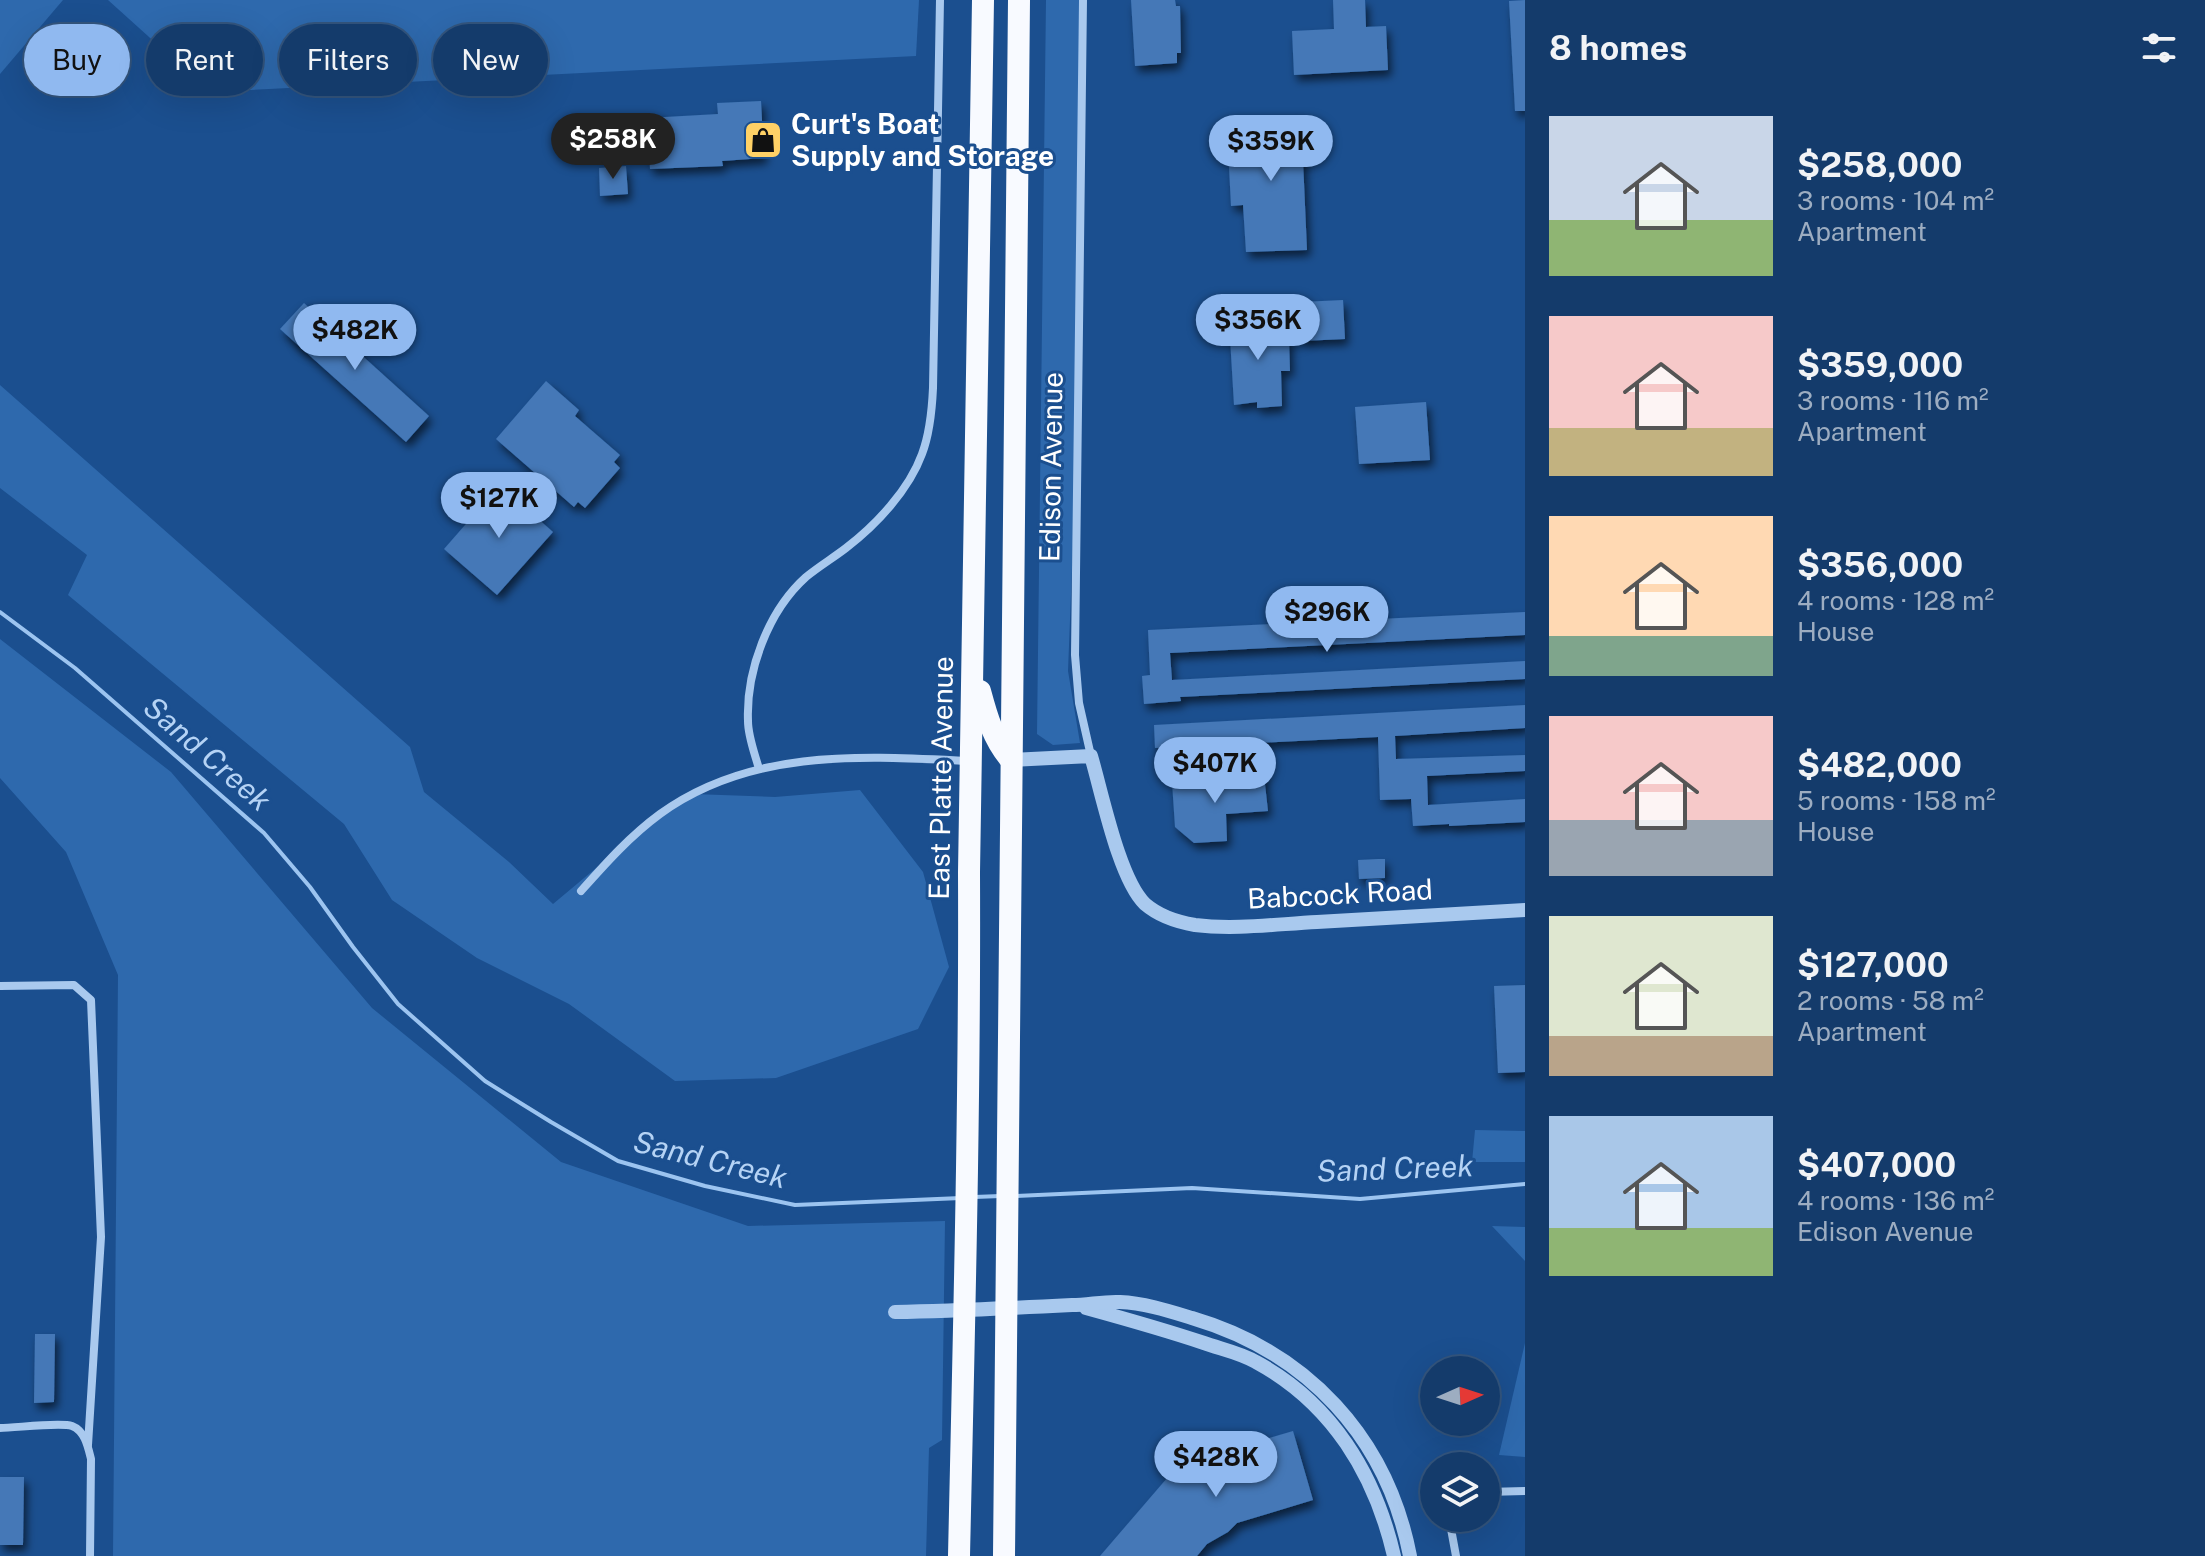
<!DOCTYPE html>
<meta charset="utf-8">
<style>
body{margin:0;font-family:"Public Sans",sans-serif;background:#1d4271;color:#f1f3f6;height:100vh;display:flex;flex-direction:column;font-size:30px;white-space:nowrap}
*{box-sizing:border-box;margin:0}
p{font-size:26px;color:#9dadc1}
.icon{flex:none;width:44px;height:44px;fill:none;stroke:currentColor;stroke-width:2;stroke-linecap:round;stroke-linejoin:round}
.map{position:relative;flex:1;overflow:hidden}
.details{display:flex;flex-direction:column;background:#143b6b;width:680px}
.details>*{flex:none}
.top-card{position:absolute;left:24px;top:24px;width:760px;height:72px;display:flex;gap:16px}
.needle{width:52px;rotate:87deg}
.buttons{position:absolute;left:1420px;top:1356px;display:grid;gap:16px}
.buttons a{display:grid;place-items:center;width:80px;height:80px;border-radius:50%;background:#143b6b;box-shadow:0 8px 32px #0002,0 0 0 2px #33557e;font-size:40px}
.price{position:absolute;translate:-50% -68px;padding:0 18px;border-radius:28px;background:#90b9f0;color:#111;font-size:26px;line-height:52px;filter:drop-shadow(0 2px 4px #0008)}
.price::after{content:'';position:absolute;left:50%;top:48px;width:24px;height:18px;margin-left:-12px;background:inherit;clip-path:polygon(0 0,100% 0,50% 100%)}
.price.selected{background:#222;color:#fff}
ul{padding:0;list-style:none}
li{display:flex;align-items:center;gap:24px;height:200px;padding:0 24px}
li span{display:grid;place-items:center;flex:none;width:224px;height:160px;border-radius:0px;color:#555}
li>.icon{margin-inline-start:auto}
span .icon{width:96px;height:96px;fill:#fffc;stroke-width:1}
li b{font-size:34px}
h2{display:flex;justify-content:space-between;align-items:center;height:96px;padding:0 24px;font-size:34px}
.chip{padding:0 28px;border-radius:36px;background:#143b6b;box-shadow:0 8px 32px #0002,0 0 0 2px #33557e;font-size:28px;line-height:72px}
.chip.selected{background:#90b9f0;color:#111}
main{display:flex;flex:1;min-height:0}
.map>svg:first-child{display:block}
</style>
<main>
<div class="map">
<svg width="1525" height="1556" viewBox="0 0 1525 1556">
<defs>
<filter id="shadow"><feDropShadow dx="3.5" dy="6" stdDeviation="4" flood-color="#0009"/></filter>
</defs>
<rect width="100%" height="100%" fill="#1b4f8f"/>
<!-- green -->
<g fill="#2e69ad">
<polygon points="0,0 63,0 0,74"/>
<polygon points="108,0 919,0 916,56 210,92"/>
<polygon points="1046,0 1079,0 1078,416 1068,671 1080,743 1053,745 1037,734"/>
<polygon points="0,385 410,747 424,792 509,862 553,904 614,853 693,794 775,797 860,790 923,872 949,967 918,1029 776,1078 675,1081 569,1004 477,958 392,900 344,824 68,595 87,555 0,488"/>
<polygon points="0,639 171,772 372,1008 561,1162 748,1226 945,1221 942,1440 929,1448 926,1556 113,1556 118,975 66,852 0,778"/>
<polygon points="1475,1130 1525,1131 1525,1162 1472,1162"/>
<polygon points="1492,1226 1525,1227 1525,1261"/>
<polygon points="1525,1343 1525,1457 1499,1455"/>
</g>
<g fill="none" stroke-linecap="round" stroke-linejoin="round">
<!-- stream -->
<g stroke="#9cc4f0" stroke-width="4">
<polyline points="0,612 75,668 264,833 310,887 353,947 398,1004 485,1081 551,1122 618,1161 705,1186 795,1205 961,1198"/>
<polyline points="1014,1196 1192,1188 1360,1199 1525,1184"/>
<polyline points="974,1197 1001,1196"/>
</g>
</g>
<!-- building -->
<g fill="#4478b7" filter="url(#shadow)">
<polygon points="1131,0 1175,0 1176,6 1180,6 1181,53 1177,53 1177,63 1135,66"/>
<polygon points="1333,0 1365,0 1366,27 1386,26 1388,70 1294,75 1292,31 1334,29"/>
<polygon points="1525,0 1525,111 1515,111 1509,1"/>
<polygon points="761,101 764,158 722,161 723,166 650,169 647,118 718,114 717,103"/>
<polygon points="1301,115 1307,250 1246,252 1243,205 1231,206 1229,167 1239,167 1237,117"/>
<polygon points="626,166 628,194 600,196 599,168"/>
<polygon points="1343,300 1345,339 1302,341 1301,302"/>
<polygon points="304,303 429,416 406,442 280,329"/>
<polygon points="1229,321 1279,321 1280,338 1289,338 1290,371 1281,371 1282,406 1257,408 1257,402 1234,405"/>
<polygon points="546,381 579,410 575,416 620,455 614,462 620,468 585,508 578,502 574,507 496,439"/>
<polygon points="1426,402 1430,460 1359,464 1355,407"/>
<polygon points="500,485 553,532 497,595 444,549"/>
<polygon points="1525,612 1525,635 1170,653 1172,680 1525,661 1525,679 1180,697 1181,701 1144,704 1142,676 1150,675 1148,630"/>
<polygon points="1525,705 1525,728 1395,736 1396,759 1525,755 1525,771 1427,776 1428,805 1525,799 1525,822 1449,826 1449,824 1413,826 1411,799 1380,800 1378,737 1155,748 1154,725"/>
<polygon points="1264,775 1268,811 1226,814 1227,841 1194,843 1175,827 1172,782"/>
<polygon points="1378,859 1385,859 1385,878 1359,879 1358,860"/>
<polygon points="1525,985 1525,1072 1498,1073 1494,986"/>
<polygon points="35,1334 55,1334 54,1402 34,1403"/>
<polygon points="1293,1431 1313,1500 1237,1523 1228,1532 1207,1544 1197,1556 1100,1556 1174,1470 1190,1461"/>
<polygon points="0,1477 24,1477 23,1545 0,1545"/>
</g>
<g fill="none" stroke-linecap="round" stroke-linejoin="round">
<!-- minor -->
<g stroke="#a9c9ee" stroke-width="8">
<polyline points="1083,0 1075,655 1079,703 1091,756"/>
<path d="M759 769C755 754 748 737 748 721 746 671 768 611 806 577 818 567 833 558 846 548 876 525 909 490 922 454 930 433 932 410 933 388L940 0"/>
<path d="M581 891C606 863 630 836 660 814 751 748 863 756 969 761"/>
<polyline points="0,986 74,985 91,1000 101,1237 88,1445"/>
<path d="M0 1428C15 1428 60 1422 72 1426 85 1431 88 1447 91 1459L90 1556"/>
<polyline points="1486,1492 1525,1491"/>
<polyline points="1449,1518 1456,1556"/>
</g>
<!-- tertiary -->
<g stroke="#a9c9ee" stroke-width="14">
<path d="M1011 760 1091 756C1102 793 1119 879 1145 904 1159 916 1177 922 1195 925 1235 930 1277 924 1317 922 1387 918 1456 914 1525 910"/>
<path d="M1086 1308C1126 1319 1165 1330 1204 1343 1221 1349 1241 1353 1256 1362 1332 1403 1375 1474 1394 1556"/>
<path d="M895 1312C954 1311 1013 1308 1072 1305 1088 1305 1104 1301 1120 1302 1144 1303 1169 1311 1192 1318 1307 1352 1387 1437 1410 1556"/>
</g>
<!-- trunk -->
<g stroke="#f8faff" stroke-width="22">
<path d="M980 691C987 717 993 739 1011 760"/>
<path d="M959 1556C964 1328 970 1100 969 872L983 0"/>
<polyline points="1004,1556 1019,0"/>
</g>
</g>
<!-- icons -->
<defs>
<g id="shop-square" transform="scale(2)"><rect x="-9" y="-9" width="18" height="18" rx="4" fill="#ffd166" stroke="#1b4f8f"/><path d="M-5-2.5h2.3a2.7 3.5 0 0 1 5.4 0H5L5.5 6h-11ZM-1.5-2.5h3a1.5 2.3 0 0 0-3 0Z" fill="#111"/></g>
</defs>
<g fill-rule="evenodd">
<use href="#shop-square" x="763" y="140"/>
</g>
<g text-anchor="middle" stroke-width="6" stroke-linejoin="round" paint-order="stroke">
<!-- poi labels -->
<g font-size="28" font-weight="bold" fill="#fff" stroke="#1b4f8f" text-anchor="start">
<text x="791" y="134">Curt's Boat<tspan x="791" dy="32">Supply and Storage</tspan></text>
</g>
<!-- street labels -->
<g font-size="28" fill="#fff" stroke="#1b4f8f">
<text transform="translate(1051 467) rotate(-89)" y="10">Edison Avenue</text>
<text transform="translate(941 778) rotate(-89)" y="10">East Platte Avenue</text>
<text transform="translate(1340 894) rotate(-3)" y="10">Babcock Road</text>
</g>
<!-- water labels -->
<g font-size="30" font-style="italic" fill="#b5d3f5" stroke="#1b4f8f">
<text transform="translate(207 754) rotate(41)" y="10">Sand Creek</text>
<text transform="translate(710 1160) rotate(14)" y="10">Sand Creek</text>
<text transform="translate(1395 1169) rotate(-2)" y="10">Sand Creek</text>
</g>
</g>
</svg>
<div class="buttons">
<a><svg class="needle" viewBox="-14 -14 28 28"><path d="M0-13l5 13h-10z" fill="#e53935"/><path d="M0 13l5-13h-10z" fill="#9dadc1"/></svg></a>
<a><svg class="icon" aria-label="layers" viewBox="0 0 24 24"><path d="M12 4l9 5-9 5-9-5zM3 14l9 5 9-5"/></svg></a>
</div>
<b class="price selected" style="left:613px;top:181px">$258K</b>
<b class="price" style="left:1271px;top:183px">$359K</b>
<b class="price" style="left:1258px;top:362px">$356K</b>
<b class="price" style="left:355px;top:372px">$482K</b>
<b class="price" style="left:499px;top:540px">$127K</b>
<b class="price" style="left:1327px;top:654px">$296K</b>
<b class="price" style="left:1215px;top:805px">$407K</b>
<b class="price" style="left:1216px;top:1499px">$428K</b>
<div class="top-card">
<a class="chip selected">Buy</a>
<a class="chip">Rent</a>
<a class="chip">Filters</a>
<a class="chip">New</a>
</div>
</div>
<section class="details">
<h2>8 homes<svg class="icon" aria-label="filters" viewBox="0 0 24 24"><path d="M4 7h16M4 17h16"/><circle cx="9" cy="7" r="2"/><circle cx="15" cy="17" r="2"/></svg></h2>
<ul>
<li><span style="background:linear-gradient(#c9d6e8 65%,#8fb573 0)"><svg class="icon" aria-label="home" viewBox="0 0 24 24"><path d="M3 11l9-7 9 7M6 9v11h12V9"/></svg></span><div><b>$258,000</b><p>3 rooms · 104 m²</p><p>Apartment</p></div></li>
<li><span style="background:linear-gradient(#f6c9c9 70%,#c2b280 0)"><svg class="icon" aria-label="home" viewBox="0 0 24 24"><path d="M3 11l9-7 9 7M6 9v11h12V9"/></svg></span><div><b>$359,000</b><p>3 rooms · 116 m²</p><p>Apartment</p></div></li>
<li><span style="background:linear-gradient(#ffd9b3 75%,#7fa58c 0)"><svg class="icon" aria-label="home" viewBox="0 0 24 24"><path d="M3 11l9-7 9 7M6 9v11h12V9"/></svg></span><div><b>$356,000</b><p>4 rooms · 128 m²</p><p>House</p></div></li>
<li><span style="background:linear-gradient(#f6c9c9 65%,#9aa5b1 0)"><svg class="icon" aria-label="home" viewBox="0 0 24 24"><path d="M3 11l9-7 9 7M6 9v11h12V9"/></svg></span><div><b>$482,000</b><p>5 rooms · 158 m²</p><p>House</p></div></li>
<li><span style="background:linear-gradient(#dfe7d0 75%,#b9a48a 0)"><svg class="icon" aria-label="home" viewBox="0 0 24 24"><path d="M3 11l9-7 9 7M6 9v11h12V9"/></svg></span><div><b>$127,000</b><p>2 rooms · 58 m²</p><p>Apartment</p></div></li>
<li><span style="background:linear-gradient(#a9c7e8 70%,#8fb573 0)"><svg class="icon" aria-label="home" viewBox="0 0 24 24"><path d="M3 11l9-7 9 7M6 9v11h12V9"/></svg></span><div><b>$407,000</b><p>4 rooms · 136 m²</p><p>Edison Avenue</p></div></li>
</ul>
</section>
</main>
